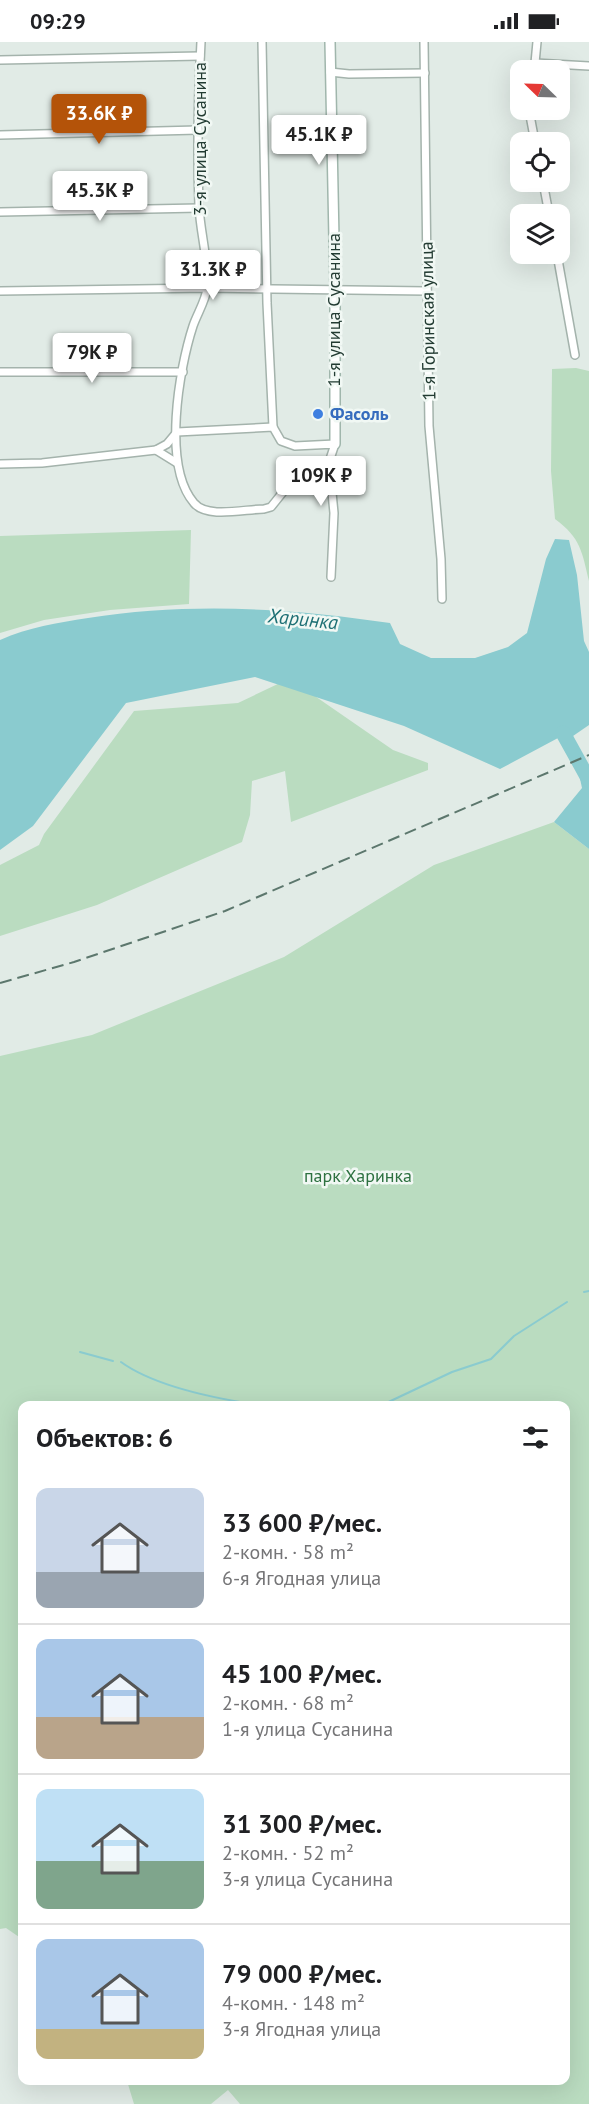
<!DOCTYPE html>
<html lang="ru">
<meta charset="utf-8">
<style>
body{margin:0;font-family:"PT Sans",sans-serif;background:#f6f6f6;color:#202124;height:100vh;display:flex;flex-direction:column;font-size:22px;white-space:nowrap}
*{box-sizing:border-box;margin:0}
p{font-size:20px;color:#757577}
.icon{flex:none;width:33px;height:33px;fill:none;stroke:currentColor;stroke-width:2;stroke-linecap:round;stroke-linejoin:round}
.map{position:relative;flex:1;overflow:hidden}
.side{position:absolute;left:18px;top:1359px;width:552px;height:684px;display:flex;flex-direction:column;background:#fff;border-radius:12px;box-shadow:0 6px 24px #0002}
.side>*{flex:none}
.needle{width:39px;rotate:293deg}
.tools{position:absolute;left:510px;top:18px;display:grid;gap:12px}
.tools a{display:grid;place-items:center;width:60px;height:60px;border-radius:12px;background:#fff;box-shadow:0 6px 24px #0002;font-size:30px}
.price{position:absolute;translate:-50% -51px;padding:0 14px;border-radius:6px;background:#fff;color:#222;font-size:20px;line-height:39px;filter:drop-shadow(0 2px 3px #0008)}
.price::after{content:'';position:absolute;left:50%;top:36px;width:18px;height:14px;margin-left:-9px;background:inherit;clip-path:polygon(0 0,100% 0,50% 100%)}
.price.selected{background:#b45309;color:#fff}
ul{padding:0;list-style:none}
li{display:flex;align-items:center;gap:18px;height:150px;padding:0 18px}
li+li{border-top:2px solid #e0e0e0}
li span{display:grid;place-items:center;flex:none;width:168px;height:120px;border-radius:12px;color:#555}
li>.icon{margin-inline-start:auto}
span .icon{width:72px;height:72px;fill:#fffc;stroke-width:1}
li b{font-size:26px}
h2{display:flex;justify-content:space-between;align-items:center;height:72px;padding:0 18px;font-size:26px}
.status{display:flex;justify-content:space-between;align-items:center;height:42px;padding:0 30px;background:#fff;direction:ltr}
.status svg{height:16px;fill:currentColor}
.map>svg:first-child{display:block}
</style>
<div class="status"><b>09:29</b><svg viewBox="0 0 49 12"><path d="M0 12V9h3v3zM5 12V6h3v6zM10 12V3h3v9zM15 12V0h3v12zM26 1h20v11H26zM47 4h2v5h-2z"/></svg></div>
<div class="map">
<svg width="589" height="2062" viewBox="0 0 589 2062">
<rect width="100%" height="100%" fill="#e1ebe6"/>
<!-- green -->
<g fill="#badcc0">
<path d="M576 326 589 329V539C582 510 581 496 555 477L551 429 552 327Z"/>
<polygon points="191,488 189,562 110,568 44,578 0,591 0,494"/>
<polygon points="282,640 296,641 393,708 428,721 428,728 291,780 285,729 252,739 250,773 242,800 97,863 0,894 0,823 39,803 44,792 134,669 238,661"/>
<polygon points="554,780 589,807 589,2062 240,2062 228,2048 211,2062 134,2062 127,2039 566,2038 566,1364 22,1364 22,1897 6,1886 0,1887 0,1014 92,993 284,915 434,823"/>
</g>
<!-- water -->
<g fill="#8acbcf">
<path d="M555 497 569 498 577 533 584 599 589 610V683L573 694 576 707 568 709 558 696 500 727 404 684 255 635 126 661 33 784 0 808V598C29 585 57 581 88 576 189 560 290 566 390 581L400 602 431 616H475L508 605 527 591 546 517Z"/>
<polygon points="587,728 589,731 589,807 554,780 582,746 579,732"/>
</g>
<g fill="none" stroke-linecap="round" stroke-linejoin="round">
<!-- stream -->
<g stroke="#8acbcf" stroke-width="2">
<polyline points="584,1250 589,1249"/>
<polyline points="80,1310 113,1319"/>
<path d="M121 1320C157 1346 223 1358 266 1364"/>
<polyline points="380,1364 452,1330 491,1317 514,1294 567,1260"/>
</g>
<!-- river -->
<polyline stroke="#8acbcf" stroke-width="15" points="563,691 589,738"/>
<!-- street casing -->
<g stroke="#a4b3ac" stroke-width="10">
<g id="street">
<path d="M201 0C198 55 197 109 199 164 200 190 209 219 207 246 206 258 197 272 193 284 179 327 162 424 194 461 207 477 245 467 264 467L271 465 299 430 329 420"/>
<polyline points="262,0 267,261 273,385"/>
<polyline points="424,0 429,384 441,517 442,557"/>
<polyline points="0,18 200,14"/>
<polyline points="535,21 589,24"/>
<polyline points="532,28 535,21 537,0"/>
<polyline points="330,30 349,32 425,31"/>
<polyline points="529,68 535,100"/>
<polyline points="0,93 198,88"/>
<polyline points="543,140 549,172"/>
<polyline points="0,170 199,166"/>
<polyline points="557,212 575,313"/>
<polyline points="0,249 207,246 427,249"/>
<polyline points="0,330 183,330"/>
<polyline points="156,408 177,421"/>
<polyline points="0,422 42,421 156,408 167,402 177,390 273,385 281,399 295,404 335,402 329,420 334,471 331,535"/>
</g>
</g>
<!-- secondary casing -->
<g stroke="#a0b6ac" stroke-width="12">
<polyline id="secondary" points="330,0 335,247 335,402"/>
</g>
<!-- street -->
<use href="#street" stroke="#fff" stroke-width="7"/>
<!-- secondary -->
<use href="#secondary" stroke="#fff" stroke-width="9"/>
<!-- rail -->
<polyline stroke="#5c776d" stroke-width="2" stroke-dasharray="12 6" stroke-linecap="butt" points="0,941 74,920 225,869 589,713"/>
</g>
<!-- markers -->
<circle fill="#3f7fe0" stroke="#f1f8f4" stroke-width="2" cx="318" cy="372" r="6"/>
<g text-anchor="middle" stroke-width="5" stroke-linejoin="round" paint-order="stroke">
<!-- street labels -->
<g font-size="18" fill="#223b32" stroke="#f1f8f4">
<text transform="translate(200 97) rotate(-90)" y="6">3-я улица Сусанина</text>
<text transform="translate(334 268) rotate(-90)" y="6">1-я улица Сусанина</text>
<text transform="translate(428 279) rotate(-91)" y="6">1-я Горинская улица</text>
</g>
<!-- shop labels -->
<g font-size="18" font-weight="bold" fill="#366cbe" stroke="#f1f8f4" text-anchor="start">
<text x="330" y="378">Фасоль</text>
</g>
<!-- park labels -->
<g font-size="18" fill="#2d7140" stroke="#f1f8f4">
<text x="358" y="1140">парк Харинка</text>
</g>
<!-- water labels -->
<g font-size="20" font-style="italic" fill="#1e7075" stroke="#f1f8f4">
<text transform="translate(303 577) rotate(6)" y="7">Харинка</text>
</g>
</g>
</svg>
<div class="tools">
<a><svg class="needle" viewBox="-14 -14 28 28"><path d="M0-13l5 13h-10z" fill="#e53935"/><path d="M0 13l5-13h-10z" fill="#757577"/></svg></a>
<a><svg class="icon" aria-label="locate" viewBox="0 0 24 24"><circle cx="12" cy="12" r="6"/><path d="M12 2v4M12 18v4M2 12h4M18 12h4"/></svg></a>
<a><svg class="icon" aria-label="layers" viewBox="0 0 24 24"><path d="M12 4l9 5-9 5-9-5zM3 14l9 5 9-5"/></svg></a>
</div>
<b class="price selected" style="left:99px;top:103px">33.6K ₽</b>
<b class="price" style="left:319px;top:124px">45.1K ₽</b>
<b class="price" style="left:100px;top:180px">45.3K ₽</b>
<b class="price" style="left:213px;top:259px">31.3K ₽</b>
<b class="price" style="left:92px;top:342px">79K ₽</b>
<b class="price" style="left:321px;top:465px">109K ₽</b>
<section class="side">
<h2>Объектов: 6<svg class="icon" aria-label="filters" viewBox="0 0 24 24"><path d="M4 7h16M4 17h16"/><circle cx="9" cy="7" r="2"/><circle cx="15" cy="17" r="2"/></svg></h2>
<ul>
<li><span style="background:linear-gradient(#c9d6e8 70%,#9aa5b1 0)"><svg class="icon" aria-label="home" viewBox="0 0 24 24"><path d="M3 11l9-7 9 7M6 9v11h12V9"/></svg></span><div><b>33 600 ₽/мес.</b><p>2-комн. · 58 m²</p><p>6-я Ягодная улица</p></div></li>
<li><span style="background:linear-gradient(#a9c7e8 65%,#b9a48a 0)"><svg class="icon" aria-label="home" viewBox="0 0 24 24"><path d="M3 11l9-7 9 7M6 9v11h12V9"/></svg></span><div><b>45 100 ₽/мес.</b><p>2-комн. · 68 m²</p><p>1-я улица Сусанина</p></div></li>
<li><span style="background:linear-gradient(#bfe0f5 60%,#7fa58c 0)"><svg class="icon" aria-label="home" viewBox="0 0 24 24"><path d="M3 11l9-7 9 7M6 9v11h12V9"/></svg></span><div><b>31 300 ₽/мес.</b><p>2-комн. · 52 m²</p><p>3-я улица Сусанина</p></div></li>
<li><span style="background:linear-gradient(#a9c7e8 75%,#c2b280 0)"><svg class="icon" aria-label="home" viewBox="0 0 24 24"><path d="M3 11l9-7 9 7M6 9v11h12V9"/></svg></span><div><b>79 000 ₽/мес.</b><p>4-комн. · 148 m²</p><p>3-я Ягодная улица</p></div></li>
</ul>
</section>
</div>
